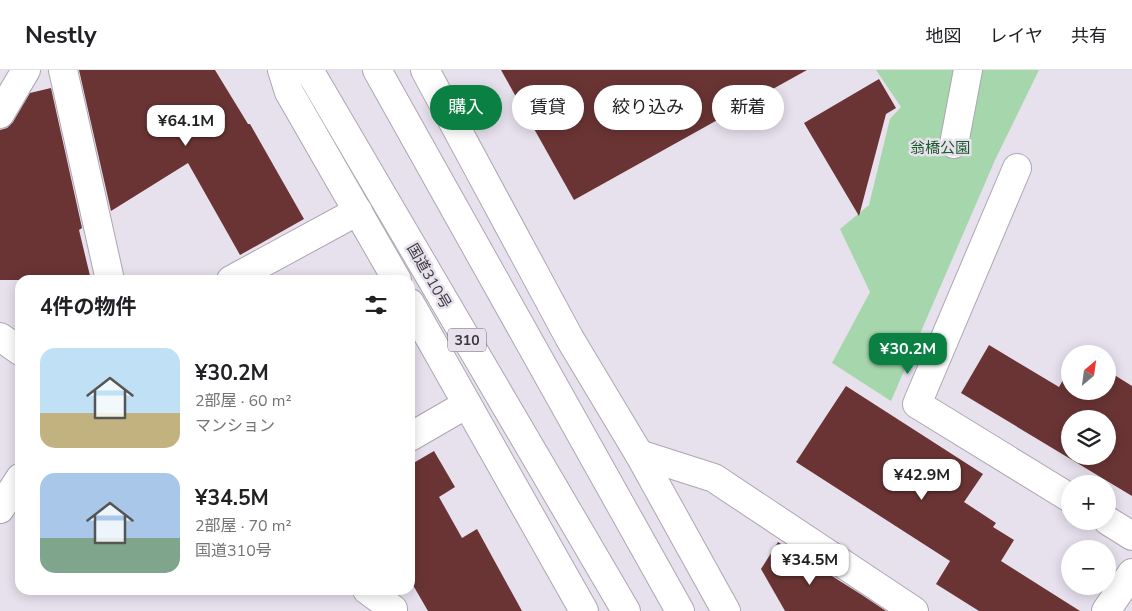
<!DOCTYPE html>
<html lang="ja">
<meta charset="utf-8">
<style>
body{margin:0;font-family:"Nunito Sans","Noto Sans JP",sans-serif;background:#f2f2f2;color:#202124;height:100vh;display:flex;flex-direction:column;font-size:19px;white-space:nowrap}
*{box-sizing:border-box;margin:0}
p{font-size:16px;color:#757577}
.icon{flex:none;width:28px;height:28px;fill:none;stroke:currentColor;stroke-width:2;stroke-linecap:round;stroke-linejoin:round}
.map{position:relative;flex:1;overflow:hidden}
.panel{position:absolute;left:15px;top:205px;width:400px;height:320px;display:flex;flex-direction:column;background:#fff;border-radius:15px;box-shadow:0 2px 12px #0003}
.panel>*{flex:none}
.banner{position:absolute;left:430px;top:15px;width:475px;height:45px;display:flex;gap:10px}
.needle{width:32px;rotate:29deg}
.tools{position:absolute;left:1061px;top:275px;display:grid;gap:10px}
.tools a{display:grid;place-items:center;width:55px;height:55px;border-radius:50%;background:#fff;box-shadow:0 2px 12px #0003;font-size:25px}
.price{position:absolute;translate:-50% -42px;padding:0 11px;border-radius:10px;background:#fff;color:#222;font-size:16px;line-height:32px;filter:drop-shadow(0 1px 2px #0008)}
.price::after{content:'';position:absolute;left:50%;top:30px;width:15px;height:11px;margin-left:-8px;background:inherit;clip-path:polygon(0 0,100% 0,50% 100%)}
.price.selected{background:#0b8043;color:#fff}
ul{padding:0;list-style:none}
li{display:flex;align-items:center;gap:15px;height:125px;padding:0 25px}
li span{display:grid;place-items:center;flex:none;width:140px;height:100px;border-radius:15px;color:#555}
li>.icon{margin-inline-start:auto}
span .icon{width:60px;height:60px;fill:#fffc;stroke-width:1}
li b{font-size:21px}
h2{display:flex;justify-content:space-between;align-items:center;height:60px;padding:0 25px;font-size:21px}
.pill{padding:0 18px;border-radius:22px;background:#fff;box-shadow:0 2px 12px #0003;font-size:18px;line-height:45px}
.pill.selected{background:#0b8043;color:#fff}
header{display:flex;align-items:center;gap:30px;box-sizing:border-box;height:70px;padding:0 25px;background:#fff;border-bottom:1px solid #e0e0e0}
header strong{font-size:24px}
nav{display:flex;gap:28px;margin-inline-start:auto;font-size:18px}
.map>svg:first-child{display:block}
</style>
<header>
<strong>Nestly</strong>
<nav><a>地図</a><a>レイヤ</a><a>共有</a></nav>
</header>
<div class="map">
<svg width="1132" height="541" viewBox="0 0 1132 541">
<rect width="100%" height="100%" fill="#e7e0ed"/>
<!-- green -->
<polygon fill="#a6d6ab" points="876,0 1039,0 995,90 891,331 832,293 870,222 840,159 869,135 890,49 901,37"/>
<!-- building -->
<g fill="#6a3434" fill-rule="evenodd">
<polygon points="79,0 215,0 248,54 250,54 304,149 240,185 188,93 111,141"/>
<polygon points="501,0 807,0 574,130"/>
<polygon points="879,9 896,38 886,44 859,146 804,53"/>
<polygon points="51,18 82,158 79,160 91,210 0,210 0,60 7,58 13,52 30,23"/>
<path d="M989 275 1059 317 1070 298V321H1108V301L1132 316V426L961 323ZM1070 349H1108V386H1070Z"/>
<polygon points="846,316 983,404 964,432 996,453 993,457 1014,470 1001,491 1080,541 979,541 936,514 950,491 796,392"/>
<polygon points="434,381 455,417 439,427 462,468 477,459 522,541 428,541 410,510 410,395"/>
<polygon points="778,472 862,525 886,541 785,541 761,499"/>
</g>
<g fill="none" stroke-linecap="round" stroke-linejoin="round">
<!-- minor casing -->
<g stroke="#ada6b2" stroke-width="30">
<g id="minor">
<polyline points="63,0 110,210"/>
<polyline points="0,44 26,0"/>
<polyline points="954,74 968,0"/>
<polyline points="1017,98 917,334 1070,428"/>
<polyline points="231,210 358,141"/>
<polyline points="0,267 20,281"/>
<polyline points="410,367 467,334"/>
<polyline points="639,384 714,408 914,541"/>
<polyline points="0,439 20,408"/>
<polyline points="1108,451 1132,466"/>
<polyline points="367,520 393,539 391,541"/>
<polyline points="1106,541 1132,503"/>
</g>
</g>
<!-- highway casing -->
<g stroke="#ada6b2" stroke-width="30">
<g id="highway">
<polyline points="282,0 289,22 397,210"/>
<polyline points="309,0 626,541"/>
<polyline points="377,0 680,541"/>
<polyline points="425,0 570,269 639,384 726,541"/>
<polyline points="410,233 584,541"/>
</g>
</g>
<!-- minor -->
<use href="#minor" stroke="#fff" stroke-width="28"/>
<!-- highway -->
<use href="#highway" stroke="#fff" stroke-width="28"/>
</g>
<g text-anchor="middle" stroke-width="5" stroke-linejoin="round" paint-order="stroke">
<!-- shield labels -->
<rect fill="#e7e0ed" stroke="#6f6a72" stroke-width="1" x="448" y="258.5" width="38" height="23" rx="4"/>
<g font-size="14" font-weight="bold" fill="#3b383d">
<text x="467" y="275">310</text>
</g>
<!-- park labels -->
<g font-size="15" fill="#185c27" stroke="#e7e0ed">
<text x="940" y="83">翁橋公園</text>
</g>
<!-- street labels -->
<g font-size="15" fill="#3b383d" stroke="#e7e0ed">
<text transform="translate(429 206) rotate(60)" y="5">国道310号</text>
</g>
</g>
</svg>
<div class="tools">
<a><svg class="needle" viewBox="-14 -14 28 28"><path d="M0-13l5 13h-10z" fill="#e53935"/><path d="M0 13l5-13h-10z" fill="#757577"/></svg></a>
<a><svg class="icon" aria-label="layers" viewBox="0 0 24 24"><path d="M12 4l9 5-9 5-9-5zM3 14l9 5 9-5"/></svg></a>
<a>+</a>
<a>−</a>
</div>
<b class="price" style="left:186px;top:77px">¥64.1M</b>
<b class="price selected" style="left:908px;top:305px">¥30.2M</b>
<b class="price" style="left:922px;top:431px">¥42.9M</b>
<b class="price" style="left:810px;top:516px">¥34.5M</b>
<div class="banner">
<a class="pill selected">購入</a>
<a class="pill">賃貸</a>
<a class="pill">絞り込み</a>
<a class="pill">新着</a>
</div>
<section class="panel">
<h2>4件の物件<svg class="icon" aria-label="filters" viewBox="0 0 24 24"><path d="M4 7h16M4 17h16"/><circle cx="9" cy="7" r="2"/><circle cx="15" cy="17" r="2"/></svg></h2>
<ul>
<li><span style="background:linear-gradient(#bfe0f5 65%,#c2b280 0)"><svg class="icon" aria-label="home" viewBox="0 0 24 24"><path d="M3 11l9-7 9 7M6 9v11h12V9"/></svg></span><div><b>¥30.2M</b><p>2部屋 · 60 m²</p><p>マンション</p></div></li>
<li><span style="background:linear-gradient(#a9c7e8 65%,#7fa58c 0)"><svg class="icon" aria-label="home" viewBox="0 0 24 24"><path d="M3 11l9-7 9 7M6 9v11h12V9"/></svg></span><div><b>¥34.5M</b><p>2部屋 · 70 m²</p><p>国道310号</p></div></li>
</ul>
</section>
</div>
